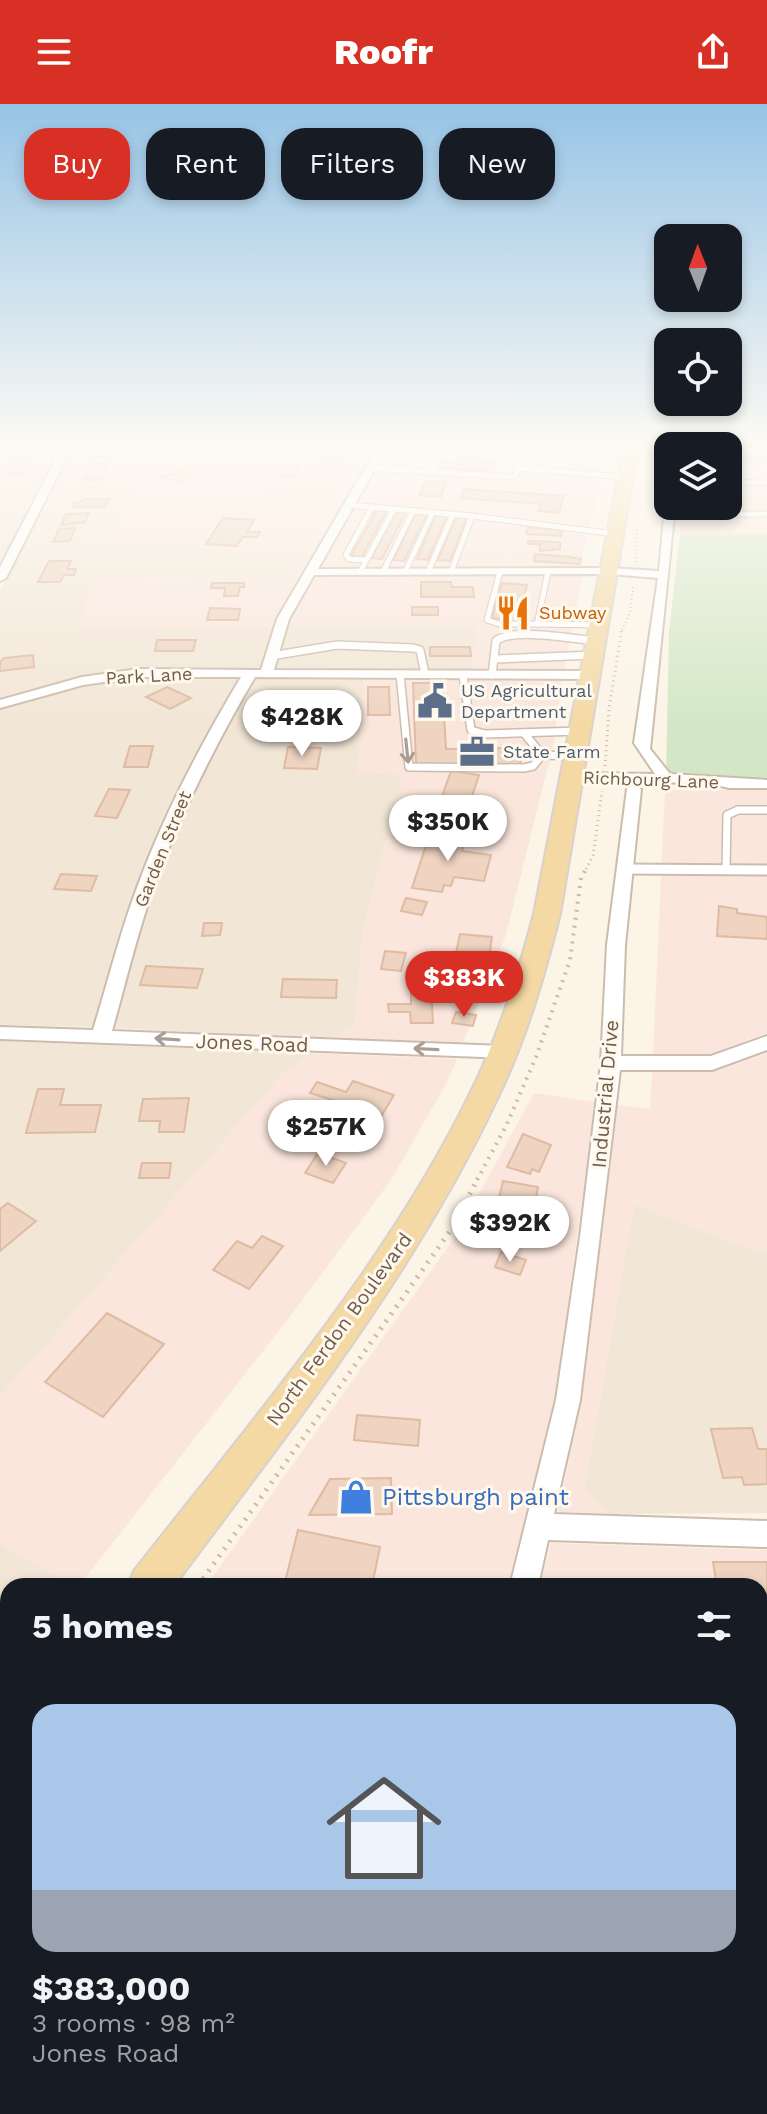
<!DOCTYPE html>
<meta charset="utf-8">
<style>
body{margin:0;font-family:"Work Sans",sans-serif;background:#20242c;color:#f1f3f6;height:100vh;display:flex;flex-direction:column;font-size:30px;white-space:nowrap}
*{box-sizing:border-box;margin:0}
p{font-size:26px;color:#9ea1a6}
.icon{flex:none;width:44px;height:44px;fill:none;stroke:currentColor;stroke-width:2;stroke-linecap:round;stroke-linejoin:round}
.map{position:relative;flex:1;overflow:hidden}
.sheet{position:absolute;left:0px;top:1474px;width:768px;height:536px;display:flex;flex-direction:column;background:#171b24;border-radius:24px 24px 0 0;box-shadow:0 4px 12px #0003}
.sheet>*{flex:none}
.top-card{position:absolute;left:24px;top:24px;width:720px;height:72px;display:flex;gap:16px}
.needle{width:52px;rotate:359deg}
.buttons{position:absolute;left:654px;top:120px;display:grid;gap:16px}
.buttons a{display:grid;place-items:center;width:88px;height:88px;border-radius:16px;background:#171b24;box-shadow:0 4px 12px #0003;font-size:40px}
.price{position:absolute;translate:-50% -68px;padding:0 18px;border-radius:28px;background:#fff;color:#222;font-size:26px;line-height:52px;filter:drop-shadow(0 2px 4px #0008)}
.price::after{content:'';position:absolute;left:50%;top:48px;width:24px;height:18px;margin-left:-12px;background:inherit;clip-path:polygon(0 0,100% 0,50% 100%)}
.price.selected{background:#d93025;color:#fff}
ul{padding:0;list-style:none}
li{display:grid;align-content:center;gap:16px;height:424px;padding:0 32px}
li+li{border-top:2px solid #363941}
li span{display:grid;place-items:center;height:248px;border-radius:24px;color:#555}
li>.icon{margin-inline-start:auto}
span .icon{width:144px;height:144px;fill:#fffc;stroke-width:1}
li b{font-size:34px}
h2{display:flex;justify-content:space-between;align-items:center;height:96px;padding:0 32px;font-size:34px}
.chip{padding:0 28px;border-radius:24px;background:#171b24;box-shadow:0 4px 12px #0003;font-size:28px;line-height:72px}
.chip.selected{background:#d93025;color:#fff}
header{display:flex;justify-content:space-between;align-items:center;height:104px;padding:0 32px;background:#d93025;color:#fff;font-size:36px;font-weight:800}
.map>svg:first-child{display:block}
</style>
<header><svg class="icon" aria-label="menu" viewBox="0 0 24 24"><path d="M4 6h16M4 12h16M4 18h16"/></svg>Roofr<svg class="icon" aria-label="share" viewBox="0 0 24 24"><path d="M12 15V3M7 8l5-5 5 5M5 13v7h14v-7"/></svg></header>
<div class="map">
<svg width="767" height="2010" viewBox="0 0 767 2010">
<rect width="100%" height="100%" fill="#fbf4e7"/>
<!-- residential -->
<g fill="#f2e6d6">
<polygon points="134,342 377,342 352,368 335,395 139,379 111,435 300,452 289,474 92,473 79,524 273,524 261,566 116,567 80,574 0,596 0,487 66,353 0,346 132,347"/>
<polygon points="0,351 56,354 0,461"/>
<polygon points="286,523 476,523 472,567 274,566"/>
<polygon points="138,573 241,573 192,656 165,714 144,764 94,923 0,921 0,604 83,581"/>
<polygon points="255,573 439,574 363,574 403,670 363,828 355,922 336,934 113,924 161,765 180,715 207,658"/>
<polygon points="0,937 312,949 286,966 0,1293"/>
<polygon points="634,1100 738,1141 767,1149 767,1409 610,1410 585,1383"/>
<polygon points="0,1439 69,1482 8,1482 8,1572 0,1582"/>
</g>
<!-- commercial -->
<g fill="#fae6dc">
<polygon points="388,342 609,342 581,458 584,465 317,465"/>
<polygon points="683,342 767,342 767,430 680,431 681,402 728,402 728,342"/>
<polygon points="374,347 293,483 273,524 79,524 92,473 289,474 299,453 110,435 139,379 335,395 352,368"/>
<polygon points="314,471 583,471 564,567 472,567 475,523 286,523"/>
<polygon points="363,574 562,575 554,638 506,831 463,939 336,934 355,922 363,828 402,671 357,669"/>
<polygon points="665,686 767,686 767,929 708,951 653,952"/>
<polygon points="312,949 457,955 447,978 391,1076 292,1210 79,1482 69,1482 0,1439 0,1293 286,966"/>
<polygon points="767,949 767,1149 738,1141 634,1100 585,1383 610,1410 558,1408 581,1299 617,1001 650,1005 652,968 717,967"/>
<polygon points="534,989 596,998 555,1292 508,1482 206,1482 458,1129"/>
<polygon points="551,1439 767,1446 767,1771 760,1770 760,1482 540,1482"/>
<polygon points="0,1782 8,1782 8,2002 334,2002 331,2010 0,2010"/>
</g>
<!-- green -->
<g fill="#d3e7c6">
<polygon points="767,430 767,676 666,673 669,528 680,431"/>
<polygon points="760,1806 767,1806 767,2010 421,2010 423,2002 760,2002"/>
</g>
<!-- building -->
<g fill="#eed4c1" stroke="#dfbba3" stroke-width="2">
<polygon points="729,344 767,344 767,358 736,358"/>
<polygon points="322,346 342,346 341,355 321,355"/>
<polygon points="459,354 495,356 494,359 497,360 490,368 437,363 439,358 457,360"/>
<polygon points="16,358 31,358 25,370 10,370"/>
<polygon points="92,359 109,359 102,376 85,376"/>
<polygon points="287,360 299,360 293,373 280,372"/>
<polygon points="182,367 192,370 179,377 162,373"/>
<polygon points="426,377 446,378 441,393 419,391"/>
<polygon points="464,385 564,392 559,409 539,407 541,400 460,394"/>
<polygon points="86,395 109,395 105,403 72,403 74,399"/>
<polygon points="377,406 387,406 362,453 351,452"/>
<polygon points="396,408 406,408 382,455 371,454"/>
<polygon points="89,409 85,418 61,421 66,410"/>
<polygon points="416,409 427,410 404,457 393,456"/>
<polygon points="436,410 447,411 428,456 417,455"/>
<polygon points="457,412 467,413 450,457 438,456"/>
<polygon points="223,414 254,416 247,428 260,428 257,433 243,433 237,442 206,440"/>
<polygon points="528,423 562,426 561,432 526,430"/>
<polygon points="75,424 70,437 53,438 59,425"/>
<polygon points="528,437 560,438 560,445 540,447 540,440 528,440"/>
<polygon points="535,450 570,453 581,455 579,460 534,457"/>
<polygon points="49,457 71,457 67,465 76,465 74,471 64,471 60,478 38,478"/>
<polygon points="421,478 451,478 452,483 473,483 474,493 421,493"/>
<polygon points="212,479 244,479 244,483 240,483 238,492 224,492 225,484 211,484"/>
<polygon points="502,479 527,481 517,516 492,514"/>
<rect x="412" y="503" width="26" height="8"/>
<polygon points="210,504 240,505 238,516 207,516"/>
<polygon points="157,536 196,536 193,547 155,547"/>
<polygon points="430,543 470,543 471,552 430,552"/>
<polygon points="33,551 34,563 0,567 0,558 4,554"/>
<polygon points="413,579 442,579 446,645 518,644 521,661 416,660"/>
<polygon points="167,583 191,594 170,605 146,593"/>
<polygon points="368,583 389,583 390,611 368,611"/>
<polygon points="284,591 305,593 296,615 274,614"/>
<polygon points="130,642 153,642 148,663 124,663"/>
<polygon points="288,643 321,644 317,665 284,664"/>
<polygon points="451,667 479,671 469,702 440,698"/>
<polygon points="109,685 130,686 117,714 95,712"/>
<polygon points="431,726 458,729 456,737 465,738 462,747 491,751 484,777 454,773 451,782 444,781 442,788 412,784"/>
<polygon points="61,770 97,772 91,787 54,785"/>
<polygon points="406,794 427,798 422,811 401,807"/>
<polygon points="719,802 737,805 737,809 767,813 767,835 717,832"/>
<polygon points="204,819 222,819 220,831 202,832"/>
<polygon points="460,830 492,833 489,853 456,849"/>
<polygon points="385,847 406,849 401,867 381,865"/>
<polygon points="146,862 203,865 197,884 140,881"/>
<polygon points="418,862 467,869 465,880 415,874"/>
<polygon points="283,875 337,876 336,894 281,893"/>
<polygon points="411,887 431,887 433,919 411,919 410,908 389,908 388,900 411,900"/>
<polygon points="456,908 476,911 473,922 452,919"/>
<polygon points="353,977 394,991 376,1021 352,1013 358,1004 310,989 317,978 346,988"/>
<polygon points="38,985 64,985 60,1001 101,1001 95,1028 26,1029"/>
<polygon points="189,994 184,1028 159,1028 160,1017 139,1017 143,995"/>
<polygon points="523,1030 551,1041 539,1068 532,1065 530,1070 507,1063"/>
<polygon points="318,1049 346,1059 333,1079 305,1069"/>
<polygon points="142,1059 171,1059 169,1074 139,1074"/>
<polygon points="503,1077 538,1083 530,1126 493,1120"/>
<polygon points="8,1099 36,1117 0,1147 0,1105"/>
<polygon points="262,1132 283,1142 249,1185 213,1166 237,1137 252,1144"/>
<polygon points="501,1148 526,1156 520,1171 495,1163"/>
<polygon points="107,1209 164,1240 103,1313 45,1278"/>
<polygon points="357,1311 420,1316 418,1342 354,1336"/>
<polygon points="752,1324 758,1345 767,1345 767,1380 744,1381 742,1373 723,1374 711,1325"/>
<polygon points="391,1374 392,1410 309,1411 330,1375"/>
<polygon points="298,1426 380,1443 372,1482 284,1482"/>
<polygon points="713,1458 767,1458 767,1493 760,1493 760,1482 717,1482"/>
<polygon points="760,1521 767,1521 767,1575 760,1544"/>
<rect x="760" y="1720" width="7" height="44"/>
</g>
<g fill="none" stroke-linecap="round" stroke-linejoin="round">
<!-- lane-far2 casing -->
<g stroke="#ccbcae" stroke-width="7">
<g id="lane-far2">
<polyline points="369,364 512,373 516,371 520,350 508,342"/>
<polyline points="517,364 625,373"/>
<polyline points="429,369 443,350 455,342"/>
<polyline points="728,379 767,378"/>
<polyline points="348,401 472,412 616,430"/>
<polyline points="669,411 767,410"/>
<polyline points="366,456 349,455 346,451 372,403"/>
<polyline points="360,468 394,405"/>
<polyline points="383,468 413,407"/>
<polyline points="405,468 433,408"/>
<polyline points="428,468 453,410"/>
<polyline points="451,468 472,412"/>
<polyline points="500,468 487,516 499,520 537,520"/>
<polyline points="548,468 537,520 599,521"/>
</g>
</g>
<!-- lane-far1 casing -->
<g stroke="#ccbcae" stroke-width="10">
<g id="lane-far1">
<polyline points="271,552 337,541 413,544 420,546 425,570"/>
<polyline points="495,555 593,551"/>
<polyline points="400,570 409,663 524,664 533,662 542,651 575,652"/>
<polyline points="463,571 471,626 485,630 580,627"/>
<path d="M492 571 496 537C512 523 574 535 596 537"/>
<polyline points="524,629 542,651"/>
<polyline points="624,765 631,765"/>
<polyline points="726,765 727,711 738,706 767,706"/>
</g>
</g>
<!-- lane casing -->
<g stroke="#ccbcae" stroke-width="13">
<polyline id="lane" points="624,765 767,766"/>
</g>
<!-- street casing -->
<g stroke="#ccbcae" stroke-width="4">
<g id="street">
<polygon points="119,342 133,342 105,352 64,352 63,361 6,474 0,477 0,463 53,361 54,352 0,352 0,346 104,346"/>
<path d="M378 342H388L318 465 609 464 659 467 665 402 668 399V402H675L650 645 670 670 767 676V684H729L708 679 573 677 566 673 573 669 655 670 634 639 658 474 609 470 314 471 289 515 274 566 590 567 597 571 590 575 255 573C216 639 182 707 155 779 138 827 126 877 112 927L504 942 511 944 514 949 511 954 0 935V923L93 926C108 878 120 828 138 781 165 708 201 640 241 573H139L83 581 0 604V596L82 573 139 565 261 566 277 515Z"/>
<polygon points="634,681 641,685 625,841 621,952 711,952 767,932 767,946 712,966 620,966 580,1296 554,1410 767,1417 767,1443 548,1436 538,1482 510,1482 556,1296 580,1133 601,959 607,841 627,685"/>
<polygon points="8,1743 8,1775 0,1776 0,1744"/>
<polygon points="337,2002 373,2002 370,2010 334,2010"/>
</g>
</g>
<!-- primary casing -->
<g stroke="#d8d1cd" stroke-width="4">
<g id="primary">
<path d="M624 342H638L560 810C544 873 526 935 498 993 415 1170 290 1326 174 1482H128L134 1467C249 1320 387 1160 469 992 498 934 517 873 534 810Z"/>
<polygon points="8,1646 8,1700 0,1703 0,1649"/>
</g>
</g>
<!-- path-far3 -->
<g stroke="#d3b7a4" stroke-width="2" stroke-dasharray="1 3" stroke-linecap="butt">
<polyline points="636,458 637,419"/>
<polyline points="622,526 630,509 633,483"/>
</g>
<!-- path-far2 -->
<g stroke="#d3b7a4" stroke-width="3" stroke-dasharray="1 4" stroke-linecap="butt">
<polyline points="605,662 609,605 622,524"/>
<polyline points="586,765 593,752 602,687"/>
</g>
<!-- path-far1 -->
<polyline stroke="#d3b7a4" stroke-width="4" stroke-dasharray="2 6" stroke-linecap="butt" points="477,1076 506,1022 536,953 570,856 581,774 587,763"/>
<!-- path -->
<polyline stroke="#d3b7a4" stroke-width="5" stroke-dasharray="2 7" stroke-linecap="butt" points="198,1482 453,1123 478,1074"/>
<!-- lane-far2 -->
<use href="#lane-far2" stroke="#fff" stroke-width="5"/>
<!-- lane-far1 -->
<use href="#lane-far1" stroke="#fff" stroke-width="7"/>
<!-- lane -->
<use href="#lane" stroke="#fff" stroke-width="9"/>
<!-- street -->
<use href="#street" fill="#fff" fill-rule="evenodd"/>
<!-- primary -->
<use href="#primary" fill="#f4d9a5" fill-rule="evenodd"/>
</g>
<!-- one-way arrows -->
<defs><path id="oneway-shaft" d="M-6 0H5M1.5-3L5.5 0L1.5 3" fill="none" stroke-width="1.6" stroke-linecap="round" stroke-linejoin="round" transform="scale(2)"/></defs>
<g stroke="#aa9d94">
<use href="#oneway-shaft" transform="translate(407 647) rotate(84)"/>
<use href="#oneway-shaft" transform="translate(167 935) rotate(-176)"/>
<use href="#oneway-shaft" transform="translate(426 945) rotate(-177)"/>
</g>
<!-- sky -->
<linearGradient id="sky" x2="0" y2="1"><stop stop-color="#97c4e6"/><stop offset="0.55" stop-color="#fdfaf4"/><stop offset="1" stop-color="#fdfaf4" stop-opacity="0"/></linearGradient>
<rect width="767" height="623" fill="url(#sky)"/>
<!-- icons -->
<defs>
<g id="restaurant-bare" transform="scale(2.76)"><path d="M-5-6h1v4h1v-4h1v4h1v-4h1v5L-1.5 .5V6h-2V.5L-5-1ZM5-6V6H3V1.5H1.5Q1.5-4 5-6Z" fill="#e8710a" stroke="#fef8ed" stroke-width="2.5" paint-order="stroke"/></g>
<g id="civic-bare" transform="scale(2.76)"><path d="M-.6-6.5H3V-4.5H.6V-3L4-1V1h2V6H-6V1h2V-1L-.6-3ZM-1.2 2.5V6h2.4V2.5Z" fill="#5c6f8a" stroke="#fef8ed" stroke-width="2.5" paint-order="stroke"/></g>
<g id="office-bare" transform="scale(2.76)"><path d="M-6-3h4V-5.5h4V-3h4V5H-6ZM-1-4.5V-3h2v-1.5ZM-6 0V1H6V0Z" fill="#5c6f8a" stroke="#fef8ed" stroke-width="2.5" paint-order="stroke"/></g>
<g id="shop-bare" transform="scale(2.76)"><path d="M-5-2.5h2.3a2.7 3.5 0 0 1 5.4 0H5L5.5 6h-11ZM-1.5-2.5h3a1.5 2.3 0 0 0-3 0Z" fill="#3f7fe0" stroke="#fef8ed" stroke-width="2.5" paint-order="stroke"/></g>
</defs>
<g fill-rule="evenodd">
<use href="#restaurant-bare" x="513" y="509"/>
<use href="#civic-bare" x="435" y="597"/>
<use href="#office-bare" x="477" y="648"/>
<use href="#shop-bare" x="356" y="1393"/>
</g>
<g text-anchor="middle" stroke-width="6" stroke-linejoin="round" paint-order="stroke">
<!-- far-food labels -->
<g font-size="18" fill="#c56008" stroke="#fef8ed" text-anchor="start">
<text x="539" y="515">Subway</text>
</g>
<!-- far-street labels -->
<g font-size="18" fill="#725c4d" stroke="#fef8ed">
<text transform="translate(149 572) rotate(-3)" y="6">Park Lane</text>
<text transform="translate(651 676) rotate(2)" y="6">Richbourg Lane</text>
<text transform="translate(163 745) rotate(-68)" y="6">Garden Street</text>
</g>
<!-- far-service labels -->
<g font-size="18" fill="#4e5e75" stroke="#fef8ed" text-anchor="start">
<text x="461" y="593">US Agricultural<tspan x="461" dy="21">Department</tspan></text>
<text x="503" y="654">State Farm</text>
</g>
<!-- street labels -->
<g font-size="20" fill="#725c4d" stroke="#fef8ed">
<text transform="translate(252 939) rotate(2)" y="7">Jones Road</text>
<text transform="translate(605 990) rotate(-85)" y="7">Industrial Drive</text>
<text transform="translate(339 1225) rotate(-54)" y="7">North Ferdon Boulevard</text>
</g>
<!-- near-shop labels -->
<g font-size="24" fill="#366cbe" stroke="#fef8ed" text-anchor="start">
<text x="382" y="1401">Pittsburgh paint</text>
</g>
</g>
</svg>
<div class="buttons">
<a><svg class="needle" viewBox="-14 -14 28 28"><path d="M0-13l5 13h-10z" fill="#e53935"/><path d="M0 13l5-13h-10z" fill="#9ea1a6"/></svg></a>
<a><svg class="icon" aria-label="locate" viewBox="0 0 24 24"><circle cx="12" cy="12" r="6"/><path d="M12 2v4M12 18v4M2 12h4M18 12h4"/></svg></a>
<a><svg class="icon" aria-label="layers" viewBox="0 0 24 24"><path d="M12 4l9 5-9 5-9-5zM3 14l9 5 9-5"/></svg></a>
</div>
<b class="price" style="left:302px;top:654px">$428K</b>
<b class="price" style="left:448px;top:759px">$350K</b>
<b class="price selected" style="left:464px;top:915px">$383K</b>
<b class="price" style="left:326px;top:1064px">$257K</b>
<b class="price" style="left:510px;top:1160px">$392K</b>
<div class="top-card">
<a class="chip selected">Buy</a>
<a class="chip">Rent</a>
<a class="chip">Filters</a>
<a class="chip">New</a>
</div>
<section class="sheet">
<h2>5 homes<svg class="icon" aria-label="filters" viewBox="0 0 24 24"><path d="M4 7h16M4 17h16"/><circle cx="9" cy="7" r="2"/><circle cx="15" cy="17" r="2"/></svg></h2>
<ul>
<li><span style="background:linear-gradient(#a9c7e8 75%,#9aa5b1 0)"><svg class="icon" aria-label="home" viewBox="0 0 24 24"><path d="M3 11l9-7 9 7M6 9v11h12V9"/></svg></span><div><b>$383,000</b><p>3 rooms · 98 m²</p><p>Jones Road</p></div></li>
</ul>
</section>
</div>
